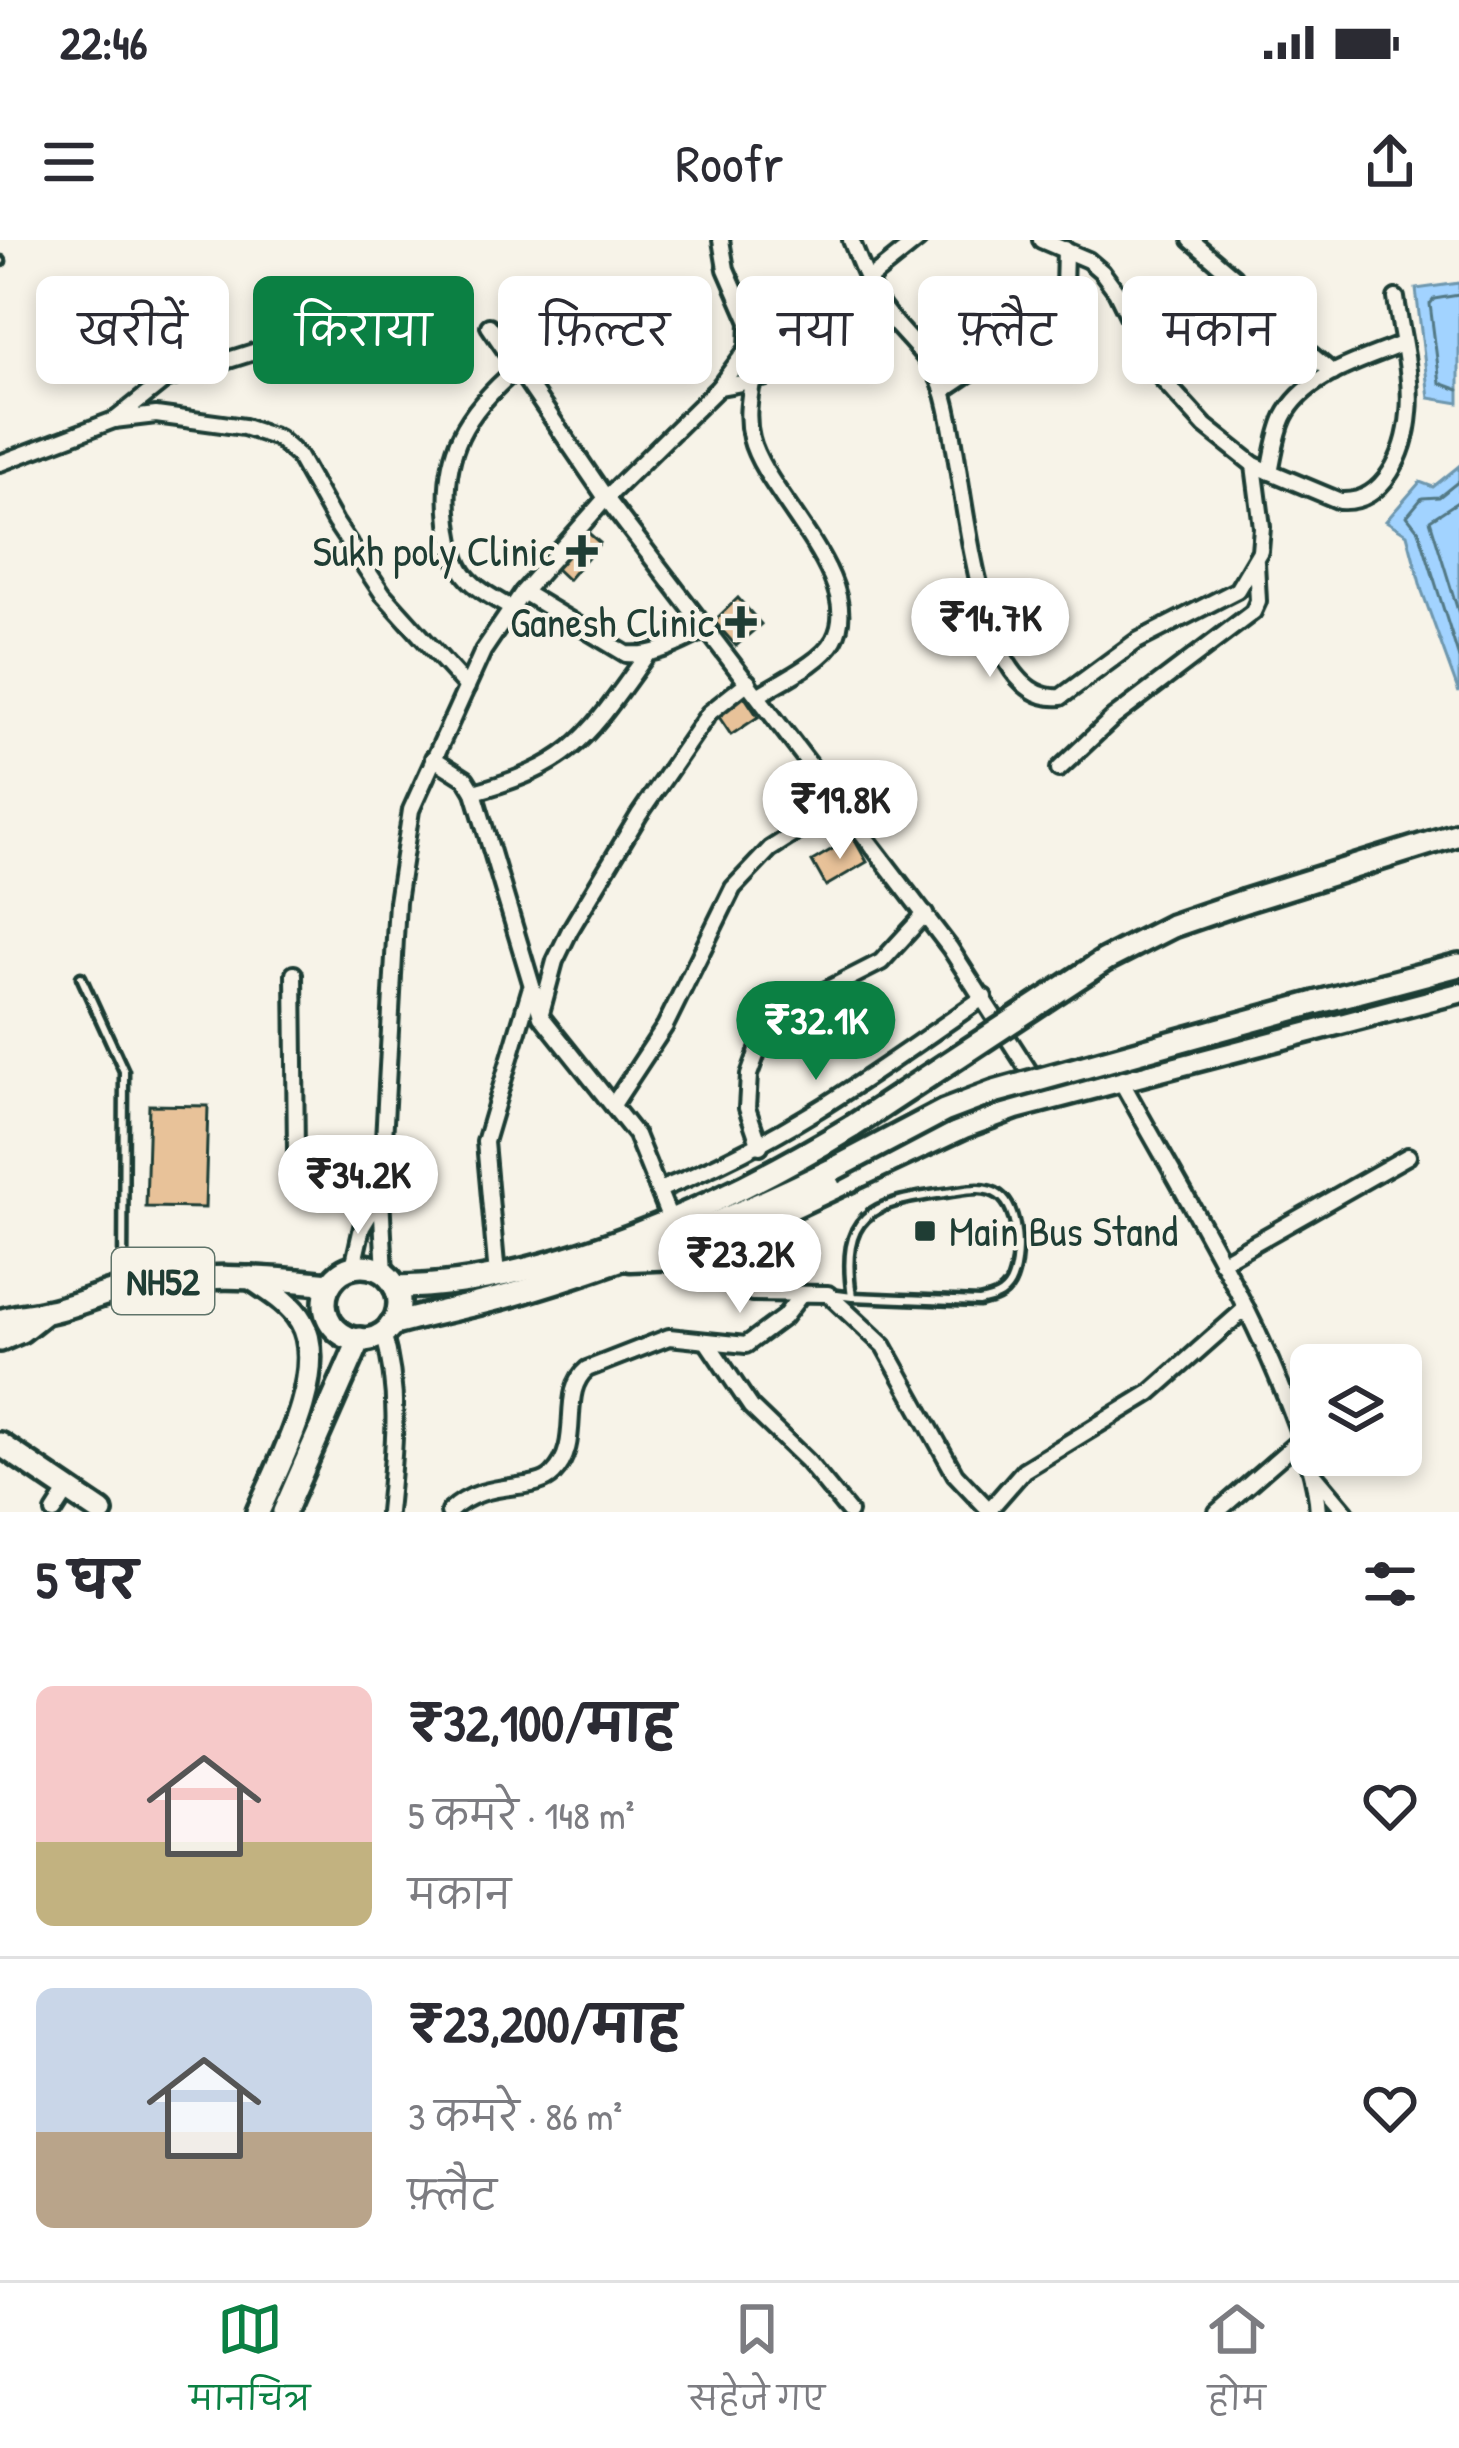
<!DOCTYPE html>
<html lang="hi">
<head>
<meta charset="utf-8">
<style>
  :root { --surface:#fff; --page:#f2f2f3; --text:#2b2b33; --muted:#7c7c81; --line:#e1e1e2; --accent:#0b8043 }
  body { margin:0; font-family:"Patrick Hand","Playpen Sans Deva",sans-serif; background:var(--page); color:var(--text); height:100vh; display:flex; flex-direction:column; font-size:45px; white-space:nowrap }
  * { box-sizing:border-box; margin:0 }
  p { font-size:39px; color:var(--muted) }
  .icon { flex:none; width:66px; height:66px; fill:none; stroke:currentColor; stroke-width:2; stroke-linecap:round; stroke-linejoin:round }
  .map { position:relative; height:1272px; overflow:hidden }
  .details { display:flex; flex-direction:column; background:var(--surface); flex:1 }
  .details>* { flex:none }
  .top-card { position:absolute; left:36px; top:36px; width:1389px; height:108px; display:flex; gap:24px }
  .buttons { position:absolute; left:1290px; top:1104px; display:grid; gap:24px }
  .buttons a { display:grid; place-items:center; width:132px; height:132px; border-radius:18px; background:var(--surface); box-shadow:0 6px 18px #0003; font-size:60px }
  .price { position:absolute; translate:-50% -102px; padding:0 27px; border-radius:42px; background:#fff; color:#222; font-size:39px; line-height:78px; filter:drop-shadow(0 3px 6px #0008) }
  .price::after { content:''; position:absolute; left:50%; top:72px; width:36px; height:27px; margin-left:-18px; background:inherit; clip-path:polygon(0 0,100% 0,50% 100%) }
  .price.active { background:var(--accent); color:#fff }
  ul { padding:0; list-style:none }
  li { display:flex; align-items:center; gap:36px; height:300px; padding:0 36px }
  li+li { border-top:3px solid var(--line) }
  li span { display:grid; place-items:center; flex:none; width:336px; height:240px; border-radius:18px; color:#555 }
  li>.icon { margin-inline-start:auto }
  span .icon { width:144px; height:144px; fill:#fffc; stroke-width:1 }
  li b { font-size:51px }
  h2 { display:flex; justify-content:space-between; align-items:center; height:144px; padding:0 36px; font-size:51px }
  .tag { padding:0 42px; border-radius:18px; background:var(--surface); box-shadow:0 6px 18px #0003; font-size:42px; line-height:108px }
  .tag.active { background:var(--accent); color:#fff }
  .status { display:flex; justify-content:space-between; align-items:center; height:84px; padding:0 60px; background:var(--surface); direction:ltr }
  .status svg { height:33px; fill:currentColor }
  header { display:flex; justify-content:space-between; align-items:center; height:156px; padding:0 36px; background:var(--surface); font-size:54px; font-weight:600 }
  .menu { display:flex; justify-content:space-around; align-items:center; height:168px; border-top:3px solid var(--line); background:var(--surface); font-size:33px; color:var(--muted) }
  .menu a { display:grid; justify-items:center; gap:6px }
  .menu .active { color:var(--accent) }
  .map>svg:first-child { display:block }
</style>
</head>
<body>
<div class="status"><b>22:46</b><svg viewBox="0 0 49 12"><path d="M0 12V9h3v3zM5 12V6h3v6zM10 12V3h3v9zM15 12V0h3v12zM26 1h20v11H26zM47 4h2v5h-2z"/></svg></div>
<header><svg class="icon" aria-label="menu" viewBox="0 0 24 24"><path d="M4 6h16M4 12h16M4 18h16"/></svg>Roofr<svg class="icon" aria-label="share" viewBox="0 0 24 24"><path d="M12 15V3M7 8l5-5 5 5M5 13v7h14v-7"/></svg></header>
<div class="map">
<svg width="1459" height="1272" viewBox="0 0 1459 1272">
  <rect width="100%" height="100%" fill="#f7f3e8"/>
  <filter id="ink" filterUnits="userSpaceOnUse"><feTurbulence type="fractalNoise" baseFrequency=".00833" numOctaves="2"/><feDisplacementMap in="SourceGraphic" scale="24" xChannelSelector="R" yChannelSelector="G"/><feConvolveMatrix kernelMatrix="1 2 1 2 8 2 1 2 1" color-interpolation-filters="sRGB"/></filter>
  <g filter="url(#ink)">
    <g fill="#a2d3ff" stroke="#6e97ae" stroke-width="3">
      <path d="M1459 43V163L1429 158 1416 49Z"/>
      <path d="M1459 226V453L1422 351 1407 294 1386 281 1420 242 1433 247Z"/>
    </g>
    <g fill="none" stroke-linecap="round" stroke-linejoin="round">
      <g stroke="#537985" stroke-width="3">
        <path d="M1459 55 1434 59 1430 64 1440 143 1459 150"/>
        <path d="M1459 241 1439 257 1422 258 1407 276 1419 291 1459 418"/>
        <path d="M1459 261 1430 280 1459 374"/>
      </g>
    </g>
    <g fill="#e8c299" stroke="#1f3d34" stroke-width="3">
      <path d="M585 290 600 303 568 340 553 326Z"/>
      <path d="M738 358 761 384 736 406 714 381Z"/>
      <path d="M744 456 758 477 731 495 717 474Z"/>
      <path d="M853 597 867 622 826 646 812 621Z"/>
      <path d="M149 865 208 866 205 968 146 967Z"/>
    </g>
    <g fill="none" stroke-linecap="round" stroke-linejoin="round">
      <g stroke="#1f3d34" stroke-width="15">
        <g id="lane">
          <path d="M0 22 1 21"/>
          <path d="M81 737 124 831 123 1042"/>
          <path d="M837 1055 852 1057 979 1062C992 1059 1003 1057 1010 1044 1021 1022 1020 970 999 955 984 944 962 951 945 953 869 963 840 974 852 1057"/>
        </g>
      </g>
      <g stroke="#1f3d34" stroke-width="22">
        <g id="street">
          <path d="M851 0C860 22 869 47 882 67 900 93 925 111 939 140 966 198 966 467 1061 457L1137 401 1237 350 1260 311 1262 287 1254 225"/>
          <path d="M1041 0 1088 20 1102 32 1116 51 1155 131 1205 186 1254 225 1340 261C1385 264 1406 211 1409 173 1413 137 1401 94 1396 58"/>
          <path d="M1191 0 1233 36 1258 70 1333 133"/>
          <path d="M868 40 918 0"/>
          <path d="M489 86 606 258 950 708 1038 845"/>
          <path d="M752 142C749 161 746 178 751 198 764 253 867 341 834 400 821 423 781 441 759 455"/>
          <path d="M719 147C793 136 831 115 875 55"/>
          <path d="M943 151 989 120 1059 58 1064 50 1065 9"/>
          <path d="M115 180 165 140 260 110 387 59"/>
          <path d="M0 223 114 180 156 175 244 187 278 198 298 216 335 282 383 354 467 447"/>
          <path d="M1270 232C1274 214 1276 194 1284 177 1305 135 1362 121 1402 104"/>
          <path d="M523 352 626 414C657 417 680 402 708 389"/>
          <path d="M512 369C497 360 477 350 466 336 455 323 451 300 449 283 441 213 465 172 518 128"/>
          <path d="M433 518 466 539 474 552 541 776 636 895 670 979"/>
          <path d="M1059 529 1113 478 1253 372 1258 361 1256 322"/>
          <path d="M474 552C574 525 588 496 646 416"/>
          <path d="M294 734 296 911 306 919 383 926"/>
          <path d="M541 773 555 721 570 690 639 575 709 473 748 442"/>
          <path d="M1120 839C1179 946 1245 1051 1289 1166 1302 1200 1316 1235 1318 1272"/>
          <path d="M613 865 665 786 733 648 770 609 842 563"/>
          <path d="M760 906 747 868 749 835 758 810 772 787 789 769 881 722 925 674"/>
          <path d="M659 950C781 903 878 831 984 757"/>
          <path d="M678 1019 752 1053 828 1054 884 1106 955 1234 991 1272"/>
          <path d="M1221 1022 1408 916"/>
          <path d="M353 1027 362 987 381 956"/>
          <path d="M385 1034 381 956 387 845 397 662 411 570 483 411 523 352 606 258 719 147 748 108 749 82 726 29 721 0"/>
          <path d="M497 1036 485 902 530 750"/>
          <path d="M383 1092C401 1153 394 1210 388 1272"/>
          <path d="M707 1102 751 1167 807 1221 849 1272"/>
          <path d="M1315 1235 1346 1272"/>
          <path d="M989 1270 1024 1230 1150 1153 1246 1068"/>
          <path d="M54 1272 68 1250"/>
          <path d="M449 1272C485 1237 534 1254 553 1234 584 1203 558 1153 587 1129L669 1097 746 1105 784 1077 800 1056"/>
          <path d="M1217 1272 1301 1199"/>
        </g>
      </g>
      <g stroke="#1f3d34" stroke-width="27">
        <path id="secondary" d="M630 1021 678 1019 711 1007 964 888 1016 869 1459 753"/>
      </g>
      <g stroke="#1f3d34" stroke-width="30">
        <g id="primary">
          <path d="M1245 661 1459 594"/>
          <path d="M1315 763 1459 725"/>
          <circle cx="362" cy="1063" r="37"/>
          <path d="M251 1038C268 1050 290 1062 301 1081 330 1130 279 1225 258 1272"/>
          <path d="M395 1047C548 1046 725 964 853 886"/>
          <path d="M0 1081C16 1075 29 1076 45 1072 73 1067 99 1054 126 1048 194 1032 261 1037 330 1044"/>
          <path d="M391 1085C435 1072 481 1065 525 1051 631 1019 733 979 832 930"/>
          <path d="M0 1100 21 1091 44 1073"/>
          <path d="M0 1204 101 1272"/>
          <path d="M284 1272 360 1099"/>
        </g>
      </g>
      <use href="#lane" stroke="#f7f3e8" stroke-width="6"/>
      <use href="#street" stroke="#f7f3e8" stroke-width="14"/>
      <use href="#secondary" stroke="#f7f3e8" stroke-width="18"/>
      <use href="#primary" stroke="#f7f3e8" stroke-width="21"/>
      <g stroke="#1f3d34" stroke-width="30" stroke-linecap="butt">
        <g id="primary-bridge">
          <path d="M853 886 1105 720 1172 686 1245 661"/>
          <path d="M832 930 944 871 994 852 1315 763"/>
        </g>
      </g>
      <use href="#primary-bridge" stroke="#f7f3e8" stroke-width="21"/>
    </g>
  </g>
  <g fill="#1f3d34" stroke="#f7f3e8" stroke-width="4.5">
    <path d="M576 293h12v12h12v12h-12v12h-12v-12h-12v-12h12z"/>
    <path d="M735 364h12v12h12v12h-12v12h-12v-12h-12v-12h12z"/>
    <rect x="913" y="979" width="24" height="24" rx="6"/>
  </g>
  <g text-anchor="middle" stroke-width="9" stroke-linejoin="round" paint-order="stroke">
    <rect fill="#f7f3e8" stroke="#60746a" stroke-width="3" x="112" y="1008" width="102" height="66" rx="9"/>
    <g font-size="39" font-weight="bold" fill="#1f3d34">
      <text x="163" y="1055">NH52</text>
    </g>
    <g font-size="42" fill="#1f3d34" stroke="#f7f3e8" text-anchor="end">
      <text x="555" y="326">Sukh poly Clinic</text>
      <text x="714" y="397">Ganesh Clinic</text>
      <text x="949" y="1006" text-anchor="start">Main Bus Stand</text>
    </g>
  </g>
</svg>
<div class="buttons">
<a><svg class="icon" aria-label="layers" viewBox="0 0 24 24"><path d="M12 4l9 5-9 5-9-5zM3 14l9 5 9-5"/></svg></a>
</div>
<b class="price" style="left:990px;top:440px">₹14.7K</b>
<b class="price" style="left:840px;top:622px">₹19.8K</b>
<b class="price active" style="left:816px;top:843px">₹32.1K</b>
<b class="price" style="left:358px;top:997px">₹34.2K</b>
<b class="price" style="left:740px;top:1076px">₹23.2K</b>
<div class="top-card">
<a class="tag">खरीदें</a>
<a class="tag active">किराया</a>
<a class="tag">फ़िल्टर</a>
<a class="tag">नया</a>
<a class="tag">फ़्लैट</a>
<a class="tag">मकान</a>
</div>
</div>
<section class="details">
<h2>5 घर<svg class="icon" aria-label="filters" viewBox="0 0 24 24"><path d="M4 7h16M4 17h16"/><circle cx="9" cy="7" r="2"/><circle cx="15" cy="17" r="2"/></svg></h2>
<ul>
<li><span style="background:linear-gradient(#f6c9c9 65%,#c2b280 0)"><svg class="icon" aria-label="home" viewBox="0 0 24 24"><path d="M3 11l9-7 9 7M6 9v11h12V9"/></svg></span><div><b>₹32,100/माह</b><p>5 कमरे · 148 m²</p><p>मकान</p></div><svg class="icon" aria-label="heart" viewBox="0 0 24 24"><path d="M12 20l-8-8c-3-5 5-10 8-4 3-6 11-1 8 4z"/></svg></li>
<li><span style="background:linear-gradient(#c9d6e8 60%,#b9a48a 0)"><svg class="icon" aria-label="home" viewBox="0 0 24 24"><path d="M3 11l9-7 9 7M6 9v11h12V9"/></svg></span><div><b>₹23,200/माह</b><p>3 कमरे · 86 m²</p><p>फ़्लैट</p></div><svg class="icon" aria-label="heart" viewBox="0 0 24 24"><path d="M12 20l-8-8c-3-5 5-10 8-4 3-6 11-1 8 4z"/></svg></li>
</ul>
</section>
<nav class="menu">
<a class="active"><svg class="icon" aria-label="map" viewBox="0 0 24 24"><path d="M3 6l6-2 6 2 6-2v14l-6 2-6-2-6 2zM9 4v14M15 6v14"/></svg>मानचित्र</a>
<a><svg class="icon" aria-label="saved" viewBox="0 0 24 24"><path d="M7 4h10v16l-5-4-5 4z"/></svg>सहेजे गए</a>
<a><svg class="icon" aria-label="home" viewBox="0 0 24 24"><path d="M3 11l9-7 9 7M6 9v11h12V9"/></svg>होम</a>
</nav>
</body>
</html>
